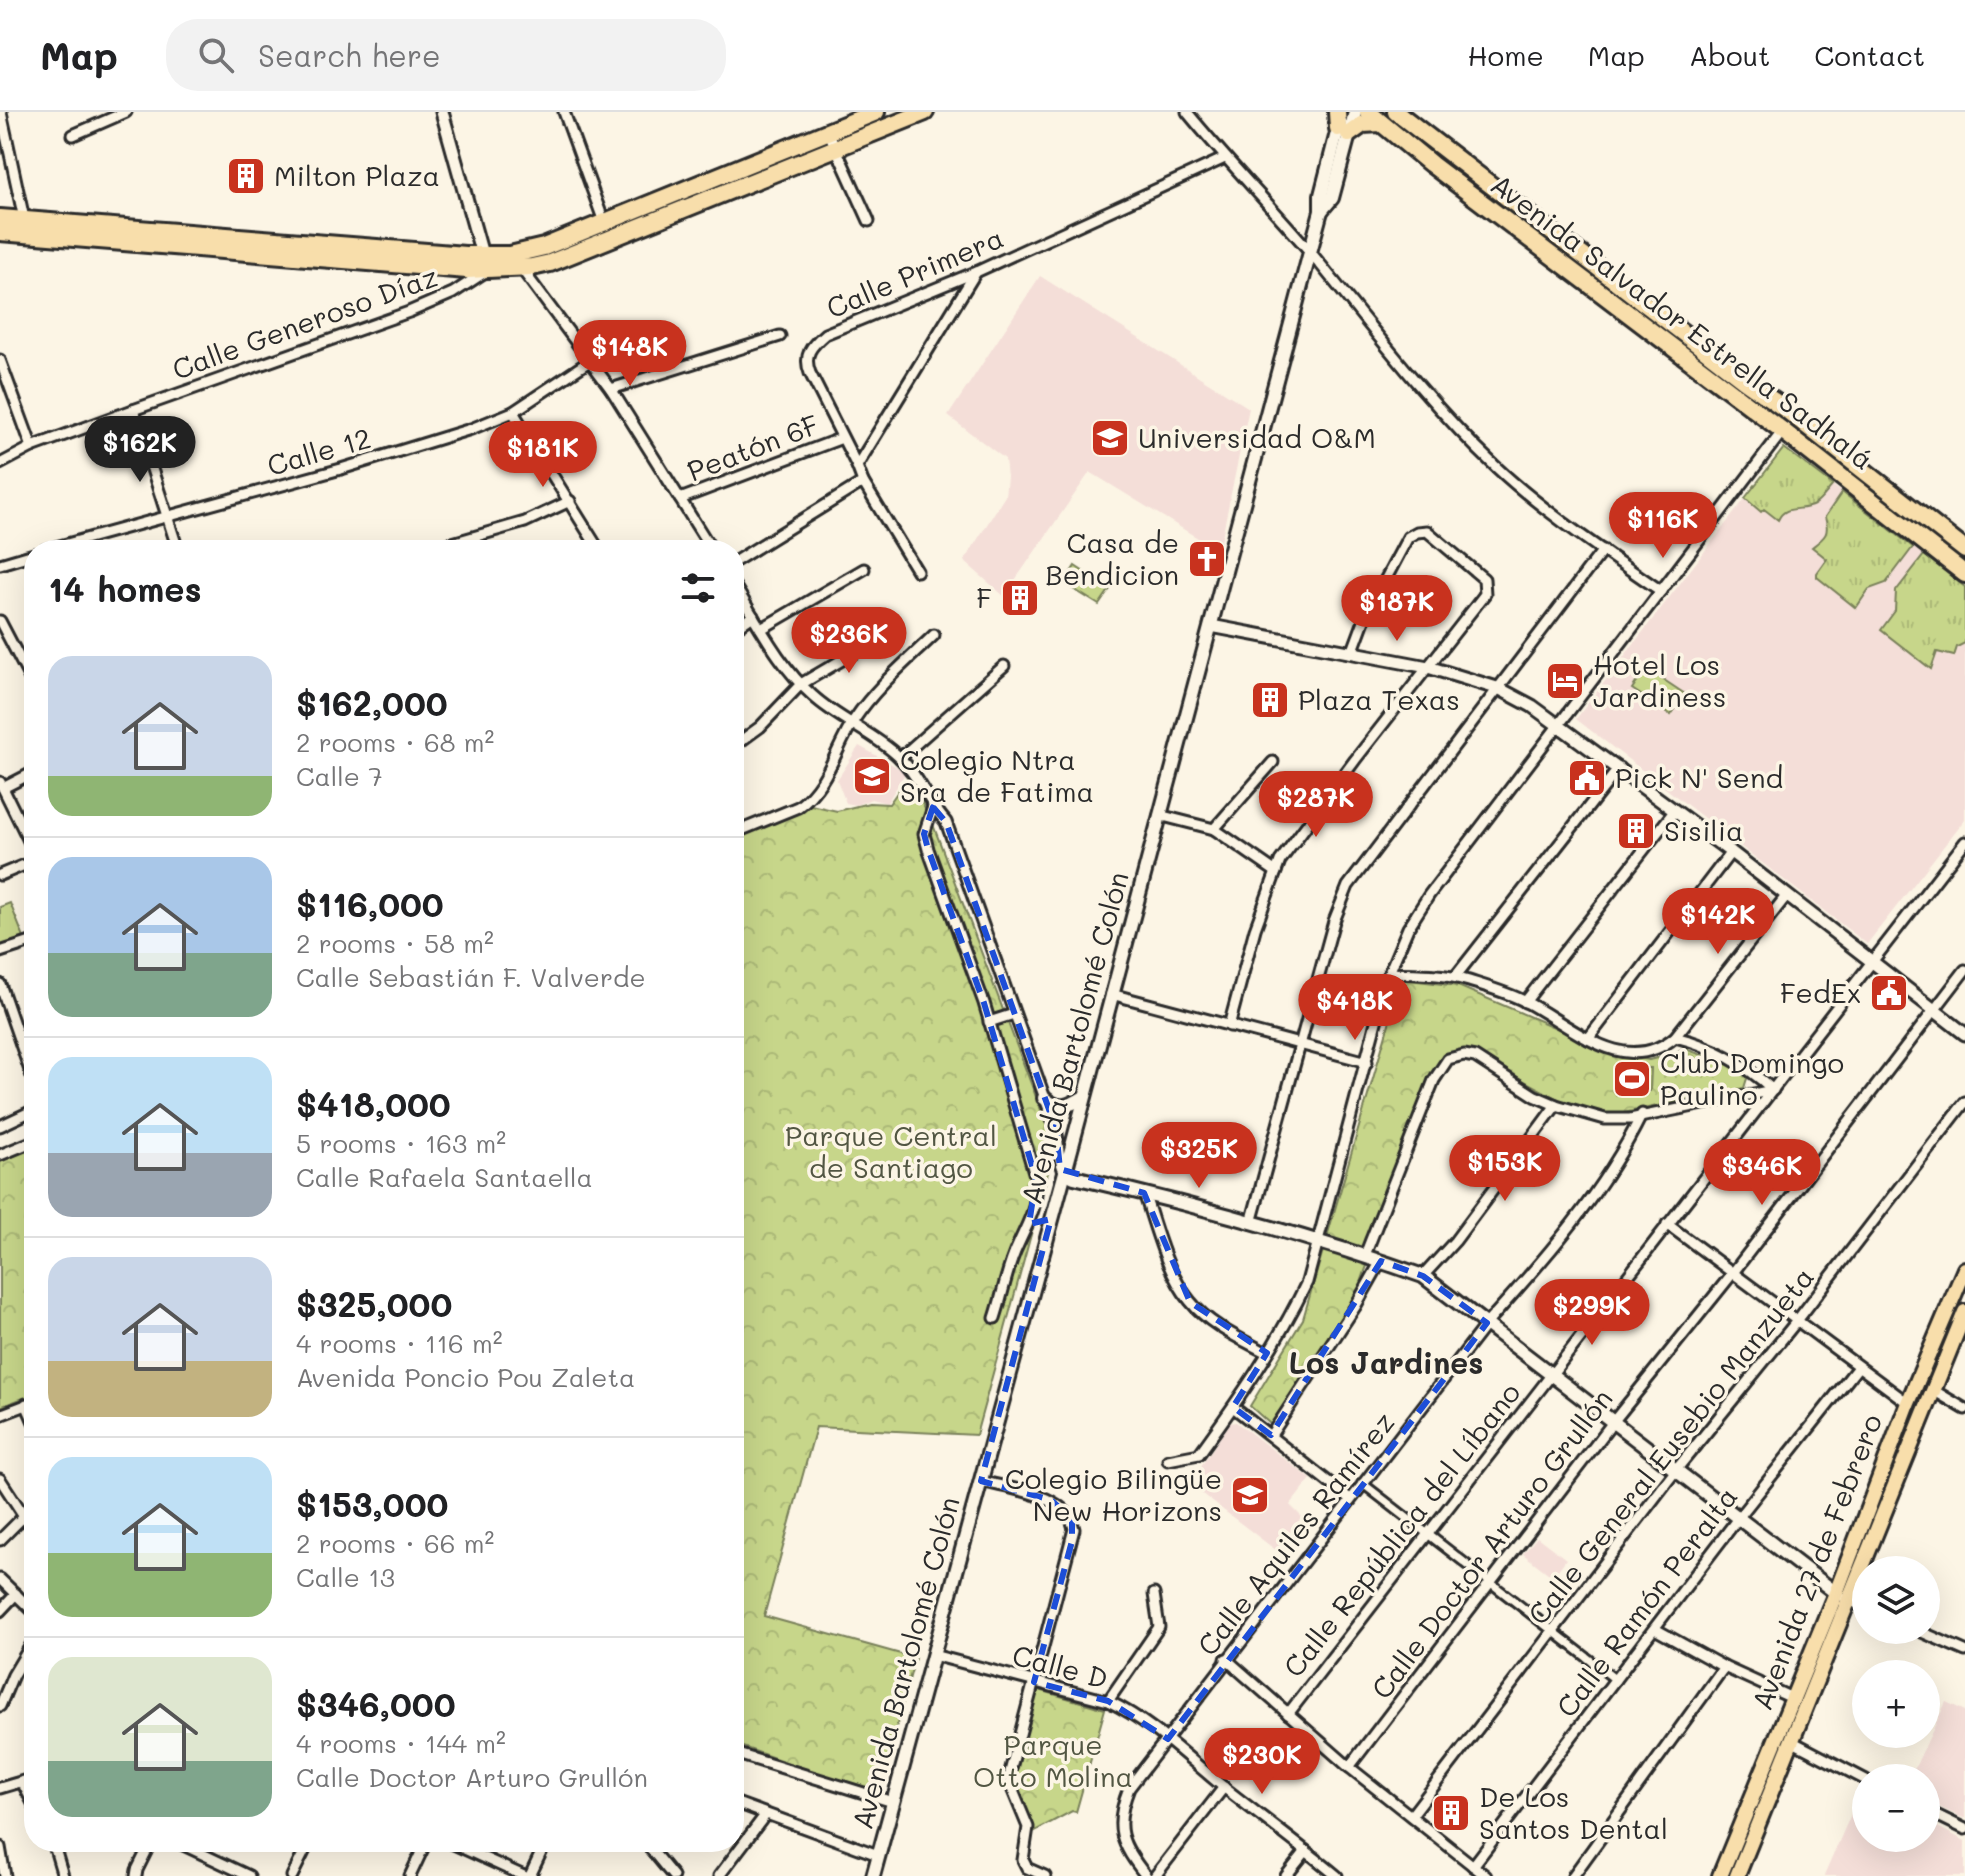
<!DOCTYPE html>
<html lang="en">
<head>
<meta charset="utf-8">
<style>
  :root { --surface:#fff; --page:#f2f2f2; --text:#202124; --muted:#757577; --line:#e0e0e0; --accent:#c8321e }
  body { margin:0; font-family:Mali,sans-serif; background:var(--page); color:var(--text); height:100vh; display:flex; flex-direction:column; font-size:30px; white-space:nowrap }
  * { box-sizing:border-box; margin:0 }
  p { font-size:26px; color:var(--muted) }
  .icon { flex:none; width:44px; height:44px; fill:none; stroke:currentColor; stroke-width:2; stroke-linecap:round; stroke-linejoin:round }
  .map { position:relative; flex:1; overflow:hidden }
  .panel { position:absolute; left:24px; top:428px; width:720px; height:1312px; display:flex; flex-direction:column; background:var(--surface); border-radius:32px; box-shadow:0 8px 32px #0002 }
  .panel>* { flex:none }
  .buttons { position:absolute; left:1852px; top:1444px; display:grid; gap:16px }
  .buttons a { display:grid; place-items:center; width:88px; height:88px; border-radius:50%; background:var(--surface); box-shadow:0 8px 32px #0002; font-size:40px }
  .price { position:absolute; translate:-50% -68px; padding:0 18px; border-radius:28px; background:var(--accent); color:#fff; font-size:26px; line-height:52px; filter:drop-shadow(0 2px 4px #0008) }
  .price::after { content:''; position:absolute; left:50%; top:48px; width:24px; height:18px; margin-left:-12px; background:inherit; clip-path:polygon(0 0,100% 0,50% 100%) }
  .price.current { background:#222; color:#fff }
  ul { padding:0; list-style:none }
  li { display:flex; align-items:center; gap:24px; height:200px; padding:0 24px }
  li+li { border-top:2px solid var(--line) }
  li span { display:grid; place-items:center; flex:none; width:224px; height:160px; border-radius:24px; color:#555 }
  li>.icon { margin-inline-start:auto }
  span .icon { width:96px; height:96px; fill:#fffc; stroke-width:1 }
  li b { font-size:34px }
  h2 { display:flex; justify-content:space-between; align-items:center; height:96px; padding:0 24px; font-size:34px }
  header { display:flex; align-items:center; gap:48px; box-sizing:border-box; height:112px; padding:0 40px; background:var(--surface); border-bottom:2px solid var(--line) }
  header strong { font-size:38px }
  nav { display:flex; gap:44px; margin-inline-start:auto; font-size:28px }
  .search { width:560px; height:72px; background:var(--page); display:flex; align-items:center; gap:20px; box-sizing:border-box; padding:0 28px; border-radius:32px; color:var(--muted); font-size:30px }
  .map>svg:first-child { display:block }
</style>
</head>
<body>
<header>
<strong>Map</strong>
<div class="search"><svg class="icon" aria-label="search" viewBox="0 0 24 24"><circle cx="10" cy="10" r="6"/><path d="M15 15l6 6"/></svg>Search here</div>
<nav><a>Home</a><a>Map</a><a>About</a><a>Contact</a></nav>
</header>
<div class="map">
<svg width="1965" height="1764" viewBox="0 0 1965 1764">
  <defs>
    <pattern id="grass-tufts" width="24" height="20" patternUnits="userSpaceOnUse" patternTransform="scale(2)"><rect width="24" height="20" fill="#c7d68a"/><path d="M3 7l-1-3M5 7V3M7 7l1-3M15 17l-1-3M17 17v-4M19 17l1-3" fill="none" stroke="#abb877"/></pattern>
    <pattern id="park-crowns" width="20" height="18" patternUnits="userSpaceOnUse" patternTransform="scale(2)"><rect width="20" height="18" fill="#c7d68a"/><path d="M2 6a3 3 0 1 1 6 0M12 15a3 3 0 1 1 6 0" fill="none" stroke="#abb877"/></pattern>
  </defs>
  <rect width="100%" height="100%" fill="#fcf5e5"/>
  <filter id="ink" filterUnits="userSpaceOnUse"><feTurbulence type="fractalNoise" baseFrequency=".0125" numOctaves="2"/><feDisplacementMap in="SourceGraphic" scale="16" xChannelSelector="R" yChannelSelector="G"/><feConvolveMatrix kernelMatrix="1 2 1 2 8 2 1 2 1" color-interpolation-filters="sRGB"/></filter>
  <g filter="url(#ink)">
    <g fill="#f4ded8">
      <path d="M1040 164 1249 296 1219 439 1090 360 1004 484 964 449 1005 384 1007 365 1005 347 948 304Z"/>
      <path d="M1784 336 1965 475V707L1867 832 1576 607Z"/>
      <path d="M859 634 906 660 887 691 871 687 856 693 846 691 837 668Z"/>
      <path d="M1236 1310 1311 1367 1290 1393 1302 1405 1277 1439 1189 1372 1230 1311Z"/>
      <path d="M1537 1425 1566 1447 1553 1465 1523 1442Z"/>
      <path d="M1946 1590 1965 1599V1707L1926 1689V1666H1910Z"/>
      <path d="M1862 1677 1866 1679V1726H1926V1709L1965 1729V1764H1824Z"/>
    </g>
    <g fill="url(#grass-tufts)" stroke="#79805a" stroke-width="2">
      <path d="M1784 336 1833 373C1828 378 1821 389 1814 393 1801 400 1785 392 1778 408L1764 397 1761 400 1745 386Z"/>
      <path d="M1842 380 1913 435 1886 471 1869 477 1856 496 1817 465V461L1827 447 1812 435C1825 425 1830 422 1825 405Z"/>
      <path d="M1924 443 1965 475V531L1957 535 1954 544 1937 540 1931 557 1881 518 1895 499 1896 479Z"/>
    </g>
    <g fill="url(#park-crowns)" stroke="#79805a" stroke-width="2">
      <path d="M1075 454 1110 477 1099 493 1064 471Z"/>
      <path d="M908 665 932 710 1055 1035 976 1323 816 1315 764 1504 915 1546 883 1664 874 1673 861 1676 734 1632V724L811 693 837 699 869 691 889 692Z"/>
      <path d="M1402 867 1458 874 1617 942 1649 948 1673 942 1683 936 1749 960 1744 976 1595 1007 1489 950 1463 943 1436 959 1358 1179 1279 1320 1250 1294 1303 1207Z"/>
      <path d="M34 1032V1282L0 1295V1046Z"/>
      <path d="M1036 1577 1105 1597 1076 1700 1072 1699 1035 1719 1012 1663Z"/>
    </g>
    <g fill="#c7d68a" stroke="#79805a" stroke-width="2">
      <path d="M1646 556 1685 582 1671 603 1632 577Z"/>
      <path d="M10 791 24 826 0 835V795Z"/>
      <path d="M1614 956H1651L1650 979 1614 978Z"/>
    </g>
    <g fill="none" stroke-linecap="round" stroke-linejoin="round">
      <g stroke="#2b2b2b" stroke-width="13">
        <path id="pedestrian" d="M1362 1371 1616 1568"/>
      </g>
      <g stroke="#2b2b2b" stroke-width="15">
        <g id="minor">
          <path d="M1 0 24 107"/>
          <path d="M564 0 604 110"/>
          <path d="M1187 0C1227 49 1271 94 1312 142 1371 214 1427 290 1495 354 1545 401 1605 440 1661 479"/>
          <path d="M828 19 869 109"/>
          <path d="M73 23 126 0"/>
          <path d="M521 156 611 277 712 438"/>
          <path d="M0 248 32 335"/>
          <path d="M611 277 780 224"/>
          <path d="M133 298 178 438"/>
          <path d="M513 300 599 438"/>
          <path d="M0 352 32 335 133 298 409 200 453 181 485 160"/>
          <path d="M857 354 976 160"/>
          <path d="M680 387 842 326"/>
          <path d="M45 438 341 357 471 317 513 300 591 248"/>
          <path d="M428 438 525 410 570 389"/>
          <path d="M734 450 863 370"/>
          <path d="M0 452 34 442"/>
          <path d="M917 459 863 370 857 354 810 261C803 243 811 234 825 222L976 160 1225 46"/>
          <path d="M734 473C758 511 779 554 813 584 839 608 873 620 899 645 920 665 927 689 946 710L1056 1017C1059 1029 1058 1051 1065 1060"/>
          <path d="M0 509 34 574"/>
          <path d="M734 517 753 504"/>
          <path d="M761 517 864 457"/>
          <path d="M734 634 760 615 801 572 881 525"/>
          <path d="M900 646 1004 554"/>
          <path d="M0 670 34 739"/>
          <path d="M3 676 34 660"/>
          <path d="M933 695 924 722 928 737 984 891 1036 1067C1038 1096 1029 1108 1018 1133 1007 1155 1003 1182 995 1206"/>
          <path d="M1159 703 1214 717 1276 760"/>
          <path d="M1214 717 1273 650"/>
          <path d="M734 721 798 695C829 672 835 637 854 608 876 575 906 550 934 523"/>
          <path d="M0 763 34 749"/>
          <path d="M0 840 34 829"/>
          <path d="M1389 861C1415 862 1444 861 1469 869 1488 875 1509 881 1526 890 1572 914 1625 967 1675 925L1787 783"/>
          <path d="M1455 865 1619 656"/>
          <path d="M0 872 34 970"/>
          <path d="M1111 882 1367 950"/>
          <path d="M1525 890 1675 698"/>
          <path d="M989 910 1014 902"/>
          <path d="M1229 914 1255 817 1280 749 1355 648 1485 482 1484 467 1427 419 1417 420 1408 425 1365 506 1352 541"/>
          <path d="M1675 925C1712 934 1745 952 1773 978"/>
          <path d="M1588 927 1731 740"/>
          <path d="M0 1014 34 998"/>
          <path d="M0 1043 34 1029"/>
          <path d="M1144 1081C1156 1116 1166 1160 1190 1189 1209 1213 1241 1227 1267 1241"/>
          <path d="M1251 1111 1334 809 1348 774 1603 438"/>
          <path d="M1667 1112 1908 1291"/>
          <path d="M1365 1143 1434 968 1448 947 1464 943 1475 945 1535 984 1556 993 1605 1007H1630L1773 978"/>
          <path d="M1423 1164 1455 1129 1556 993"/>
          <path d="M1933 1278 1965 1297"/>
          <path d="M26 1292 34 1310"/>
          <path d="M1233 1295 1350 1387"/>
          <path d="M0 1303 34 1290"/>
          <path d="M1271 1323 1355 1195 1381 1149"/>
          <path d="M1168 1348 1199 1342C1239 1287 1278 1231 1307 1170L1389 861 1408 816 1429 783 1785 316"/>
          <path d="M0 1367 34 1419"/>
          <path d="M981 1369C1010 1377 1068 1382 1074 1417L1010 1660 1011 1674 1028 1715 1023 1748 1027 1756 1045 1764"/>
          <path d="M0 1428 34 1394"/>
          <path d="M0 1467 34 1500"/>
          <path d="M1844 1486 1866 1496"/>
          <path d="M0 1499 16 1482"/>
          <path d="M1655 1517 1724 1555 1792 1586"/>
          <path d="M1917 1518 1965 1539"/>
          <path d="M933 1543 1108 1589C1154 1611 1187 1646 1226 1677 1263 1706 1301 1734 1337 1764"/>
          <path d="M1226 1547 1349 1655 1486 1764"/>
          <path d="M1108 1589 1159 1515 1154 1482"/>
          <path d="M0 1594 13 1563 34 1528"/>
          <path d="M1288 1602 1965 730"/>
          <path d="M1793 1630 1866 1668"/>
          <path d="M734 1641 893 1690"/>
          <path d="M1349 1655 1613 1310 1732 1162 1965 858"/>
          <path d="M22 1670 34 1693"/>
          <path d="M0 1676 34 1666"/>
          <path d="M734 1690 878 1743"/>
          <path d="M1926 1698 1965 1717"/>
          <path d="M1411 1704 1676 1358 1796 1210 1965 990"/>
          <path d="M53 1730 63 1764"/>
          <path d="M177 1730 249 1764"/>
          <path d="M449 1730 524 1764"/>
          <path d="M645 1730 673 1764"/>
          <path d="M0 1735 5 1764"/>
          <path d="M1473 1754 1739 1405 1858 1255"/>
          <path d="M136 1764 137 1758 151 1730"/>
          <path d="M292 1764 309 1730"/>
          <path d="M410 1764 426 1730"/>
          <path d="M530 1764 546 1730"/>
          <path d="M719 1764 766 1702"/>
          <path d="M1146 1764C1121 1732 1113 1716 1129 1676L1487 1211C1544 1148 1604 1080 1642 1002"/>
          <path d="M1155 1764 1224 1675"/>
          <path d="M1286 1764 1306 1739"/>
          <path d="M1573 1764 1724 1555"/>
        </g>
      </g>
      <g stroke="#2b2b2b" stroke-width="17">
        <g id="tertiary">
          <path d="M442 0 483 146"/>
          <path d="M1211 514 1428 555 1500 577 1532 594 1731 740 1965 922"/>
        </g>
      </g>
      <g stroke="#2b2b2b" stroke-width="18">
        <g id="secondary">
          <path d="M1321 99 1332 86 1355 0"/>
          <path d="M1044 986C1059 999 1068 995 1084 985"/>
          <path d="M1065 1060 1074 1065C1192 1092 1310 1124 1423 1164L1836 1481"/>
          <path d="M873 1764 1065 1060 1321 99V83L1340 9"/>
        </g>
      </g>
      <g stroke="#2b2b2b" stroke-width="20">
        <g id="primary">
          <path d="M1720 1764 1836 1481 1908 1291 1965 1157"/>
          <path d="M1737 1764 1965 1200"/>
        </g>
      </g>
      <g stroke="#2b2b2b" stroke-width="22">
        <g id="trunk">
          <path d="M1337 0 1338 16"/>
          <path d="M1368 0 1431 52 1783 319 1965 462"/>
          <path d="M1396 0 1744 268 1788 299 1965 438"/>
          <path d="M1349 22 1363 12 1381 11"/>
          <path d="M0 106 465 143H510L544 135 876 0"/>
          <path d="M0 120 467 158 532 155 550 151 925 0"/>
        </g>
      </g>
      <use href="#pedestrian" stroke="#fcf5e5" stroke-width="7"/>
      <use href="#minor" stroke="#fcf5e5" stroke-width="9"/>
      <use href="#tertiary" stroke="#fcf5e5" stroke-width="11"/>
      <use href="#secondary" stroke="#fcf5e5" stroke-width="12"/>
      <use href="#primary" stroke="#f8deab" stroke-width="14"/>
      <use href="#trunk" stroke="#f8deab" stroke-width="16"/>
    </g>
  </g>
  <path fill="none" stroke="#1d4ed8" stroke-width="6" stroke-dasharray="16 10" stroke-linejoin="round" d="M933 695 946 710 1056 1017 1060 1057 1144 1081 1190 1190 1267 1241 1233 1295 1271 1323 1381 1149 1423 1164 1487 1211 1168 1627 1108 1589 1034 1570 1072 1429V1407L1051 1388 981 1369 1051 1107 1029 1112 1036 1067 984 891 928 737 924 722Z"/>
  <defs>
    <g id="building-square" transform="scale(2)"><rect x="-9" y="-9" width="18" height="18" rx="4" fill="#c8321e" stroke="#fcf5e5"/><path d="M-4-6H4V6H1V3H-1V6H-4ZM-2.5-4.3h1.7v1.8h-1.7ZM.8-4.3h1.7v1.8H.8ZM-2.5-1h1.7V.8h-1.7ZM.8-1h1.7V.8H.8Z" fill="#fff"/></g>
    <g id="university-square" transform="scale(2)"><rect x="-9" y="-9" width="18" height="18" rx="4" fill="#c8321e" stroke="#fcf5e5"/><path d="M0-5L7-2L0 1L-7-2ZM-4 1L0 2.5L4 1V4Q0 6-4 4Z" fill="#fff"/></g>
    <g id="church-square" transform="scale(2)"><rect x="-9" y="-9" width="18" height="18" rx="4" fill="#c8321e" stroke="#fcf5e5"/><path d="M-1.2-6h2.4v3.5h3.3v2.4h-3.3V6h-2.4V-.1h-3.3v-2.4h3.3Z" fill="#fff"/></g>
    <g id="hotel-square" transform="scale(2)"><rect x="-9" y="-9" width="18" height="18" rx="4" fill="#c8321e" stroke="#fcf5e5"/><path d="M-6-4.5h1.5V1H6V5H4.5V3h-9V5H-6ZM-4 0a1.8 1.8 0 1 1 3.6 0ZM.5 0V-2.5h3Q6-2.5 6 0Z" fill="#fff"/></g>
    <g id="school-square" transform="scale(2)"><rect x="-9" y="-9" width="18" height="18" rx="4" fill="#c8321e" stroke="#fcf5e5"/><path d="M0-5L7-2L0 1L-7-2ZM-4 1L0 2.5L4 1V4Q0 6-4 4Z" fill="#fff"/></g>
    <g id="civic-square" transform="scale(2)"><rect x="-9" y="-9" width="18" height="18" rx="4" fill="#c8321e" stroke="#fcf5e5"/><path d="M-.6-6.5H3V-4.5H.6V-3L4-1V1h2V6H-6V1h2V-1L-.6-3ZM-1.2 2.5V6h2.4V2.5Z" fill="#fff"/></g>
    <g id="stadium-square" transform="scale(2)"><rect x="-9" y="-9" width="18" height="18" rx="4" fill="#c8321e" stroke="#fcf5e5"/><path d="M0-5a6.5 5 0 1 0 0 10a6.5 5 0 1 0 0-10ZM-3.5-1.8h7v3.6h-7Z" fill="#fff"/></g>
  </defs>
  <g fill-rule="evenodd">
    <use href="#building-square" x="246" y="64"/>
    <use href="#university-square" x="1110" y="326"/>
    <use href="#church-square" x="1207" y="447"/>
    <use href="#building-square" x="1020" y="486"/>
    <use href="#hotel-square" x="1565" y="569"/>
    <use href="#building-square" x="1270" y="588"/>
    <use href="#school-square" x="872" y="664"/>
    <use href="#civic-square" x="1587" y="666"/>
    <use href="#building-square" x="1636" y="719"/>
    <use href="#civic-square" x="1889" y="881"/>
    <use href="#stadium-square" x="1632" y="967"/>
    <use href="#school-square" x="1250" y="1383"/>
    <use href="#building-square" x="1451" y="1701"/>
  </g>
  <g text-anchor="middle" stroke-width="7" stroke-linejoin="round" paint-order="stroke">
    <g font-size="28" fill="#2b2b2b" stroke="#fcf5e5" text-anchor="start">
      <text x="274" y="74">Milton Plaza</text>
      <text x="1138" y="336">Universidad O&amp;M</text>
      <text x="1179" y="441" text-anchor="end">Casa de<tspan x="1179" dy="32">Bendicion</tspan></text>
      <text x="992" y="496" text-anchor="end">F</text>
      <text x="1593" y="563">Hotel Los<tspan x="1593" dy="32">Jardiness</tspan></text>
      <text x="1298" y="598">Plaza Texas</text>
      <text x="900" y="658">Colegio Ntra<tspan x="900" dy="32">Sra de Fatima</tspan></text>
      <text x="1615" y="676">Pick N' Send</text>
      <text x="1664" y="729">Sisilia</text>
      <text x="1861" y="891" text-anchor="end">FedEx</text>
      <text x="1660" y="961">Club Domingo<tspan x="1660" dy="32">Paulino</tspan></text>
      <text x="1222" y="1377" text-anchor="end">Colegio Bilingüe<tspan x="1222" dy="32">New Horizons</tspan></text>
      <text x="1479" y="1695">De Los<tspan x="1479" dy="32">Santos Dental</tspan></text>
    </g>
    <g font-size="28" fill="#2b2b2b" stroke="#fcf5e5">
      <text transform="translate(915 161) rotate(-23)" y="10">Calle Primera</text>
      <text transform="translate(1682 210) rotate(37)" y="10">Avenida Salvador Estrella Sadhalá</text>
      <text transform="translate(305 211) rotate(-20)" y="10">Calle Generoso Díaz</text>
      <text transform="translate(753 336) rotate(-21)" y="10">Peatón 6F</text>
      <text transform="translate(319 340) rotate(-16)" y="10">Calle 12</text>
      <text transform="translate(1075 926) rotate(-75)" y="10">Avenida Bartolomé Colón</text>
      <text transform="translate(1671 1334) rotate(-52)" y="10">Calle General Eusebio Manzueta</text>
      <text transform="translate(1402 1418) rotate(-52)" y="10">Calle República del Líbano</text>
      <text transform="translate(1296 1422) rotate(-52)" y="10">Calle Aquiles Ramírez</text>
      <text transform="translate(1492 1432) rotate(-53)" y="10">Calle Doctor Arturo Grullón</text>
      <text transform="translate(1817 1450) rotate(-69)" y="10">Avenida 27 de Febrero</text>
      <text transform="translate(1647 1490) rotate(-53)" y="10">Calle Ramón Peralta</text>
      <text transform="translate(906 1551) rotate(-75)" y="10">Avenida Bartolomé Colón</text>
      <text transform="translate(1060 1555) rotate(15)" y="10">Calle D</text>
    </g>
    <g font-size="28" fill="#525643" stroke="#fcf5e5">
      <text x="891" y="1034">Parque Central<tspan x="891" dy="32">de Santiago</tspan></text>
      <text x="1053" y="1643">Parque<tspan x="1053" dy="32">Otto Molina</tspan></text>
    </g>
    <g font-size="30" font-weight="bold" fill="#2b2b2b" stroke="#fcf5e5">
      <text x="1386" y="1262">Los Jardines</text>
    </g>
  </g>
</svg>
<div class="buttons">
<a><svg class="icon" aria-label="layers" viewBox="0 0 24 24"><path d="M12 4l9 5-9 5-9-5zM3 14l9 5 9-5"/></svg></a>
<a>+</a>
<a>−</a>
</div>
<b class="price" style="left:630px;top:276px">$148K</b>
<b class="price current" style="left:140px;top:372px">$162K</b>
<b class="price" style="left:543px;top:377px">$181K</b>
<b class="price" style="left:1663px;top:448px">$116K</b>
<b class="price" style="left:1397px;top:531px">$187K</b>
<b class="price" style="left:849px;top:563px">$236K</b>
<b class="price" style="left:1316px;top:727px">$287K</b>
<b class="price" style="left:1718px;top:844px">$142K</b>
<b class="price" style="left:1355px;top:930px">$418K</b>
<b class="price" style="left:1199px;top:1078px">$325K</b>
<b class="price" style="left:1505px;top:1091px">$153K</b>
<b class="price" style="left:1762px;top:1095px">$346K</b>
<b class="price" style="left:1592px;top:1235px">$299K</b>
<b class="price" style="left:1262px;top:1684px">$230K</b>
<section class="panel">
<h2>14 homes<svg class="icon" aria-label="filters" viewBox="0 0 24 24"><path d="M4 7h16M4 17h16"/><circle cx="9" cy="7" r="2"/><circle cx="15" cy="17" r="2"/></svg></h2>
<ul>
<li><span style="background:linear-gradient(#c9d6e8 75%,#8fb573 0)"><svg class="icon" aria-label="home" viewBox="0 0 24 24"><path d="M3 11l9-7 9 7M6 9v11h12V9"/></svg></span><div><b>$162,000</b><p>2 rooms · 68 m²</p><p>Calle 7</p></div></li>
<li><span style="background:linear-gradient(#a9c7e8 60%,#7fa58c 0)"><svg class="icon" aria-label="home" viewBox="0 0 24 24"><path d="M3 11l9-7 9 7M6 9v11h12V9"/></svg></span><div><b>$116,000</b><p>2 rooms · 58 m²</p><p>Calle Sebastián F. Valverde</p></div></li>
<li><span style="background:linear-gradient(#bfe0f5 60%,#9aa5b1 0)"><svg class="icon" aria-label="home" viewBox="0 0 24 24"><path d="M3 11l9-7 9 7M6 9v11h12V9"/></svg></span><div><b>$418,000</b><p>5 rooms · 163 m²</p><p>Calle Rafaela Santaella</p></div></li>
<li><span style="background:linear-gradient(#c9d6e8 65%,#c2b280 0)"><svg class="icon" aria-label="home" viewBox="0 0 24 24"><path d="M3 11l9-7 9 7M6 9v11h12V9"/></svg></span><div><b>$325,000</b><p>4 rooms · 116 m²</p><p>Avenida Poncio Pou Zaleta</p></div></li>
<li><span style="background:linear-gradient(#bfe0f5 60%,#8fb573 0)"><svg class="icon" aria-label="home" viewBox="0 0 24 24"><path d="M3 11l9-7 9 7M6 9v11h12V9"/></svg></span><div><b>$153,000</b><p>2 rooms · 66 m²</p><p>Calle 13</p></div></li>
<li><span style="background:linear-gradient(#dfe7d0 65%,#7fa58c 0)"><svg class="icon" aria-label="home" viewBox="0 0 24 24"><path d="M3 11l9-7 9 7M6 9v11h12V9"/></svg></span><div><b>$346,000</b><p>4 rooms · 144 m²</p><p>Calle Doctor Arturo Grullón</p></div></li>
</ul>
</section>
</div>
</body>
</html>
